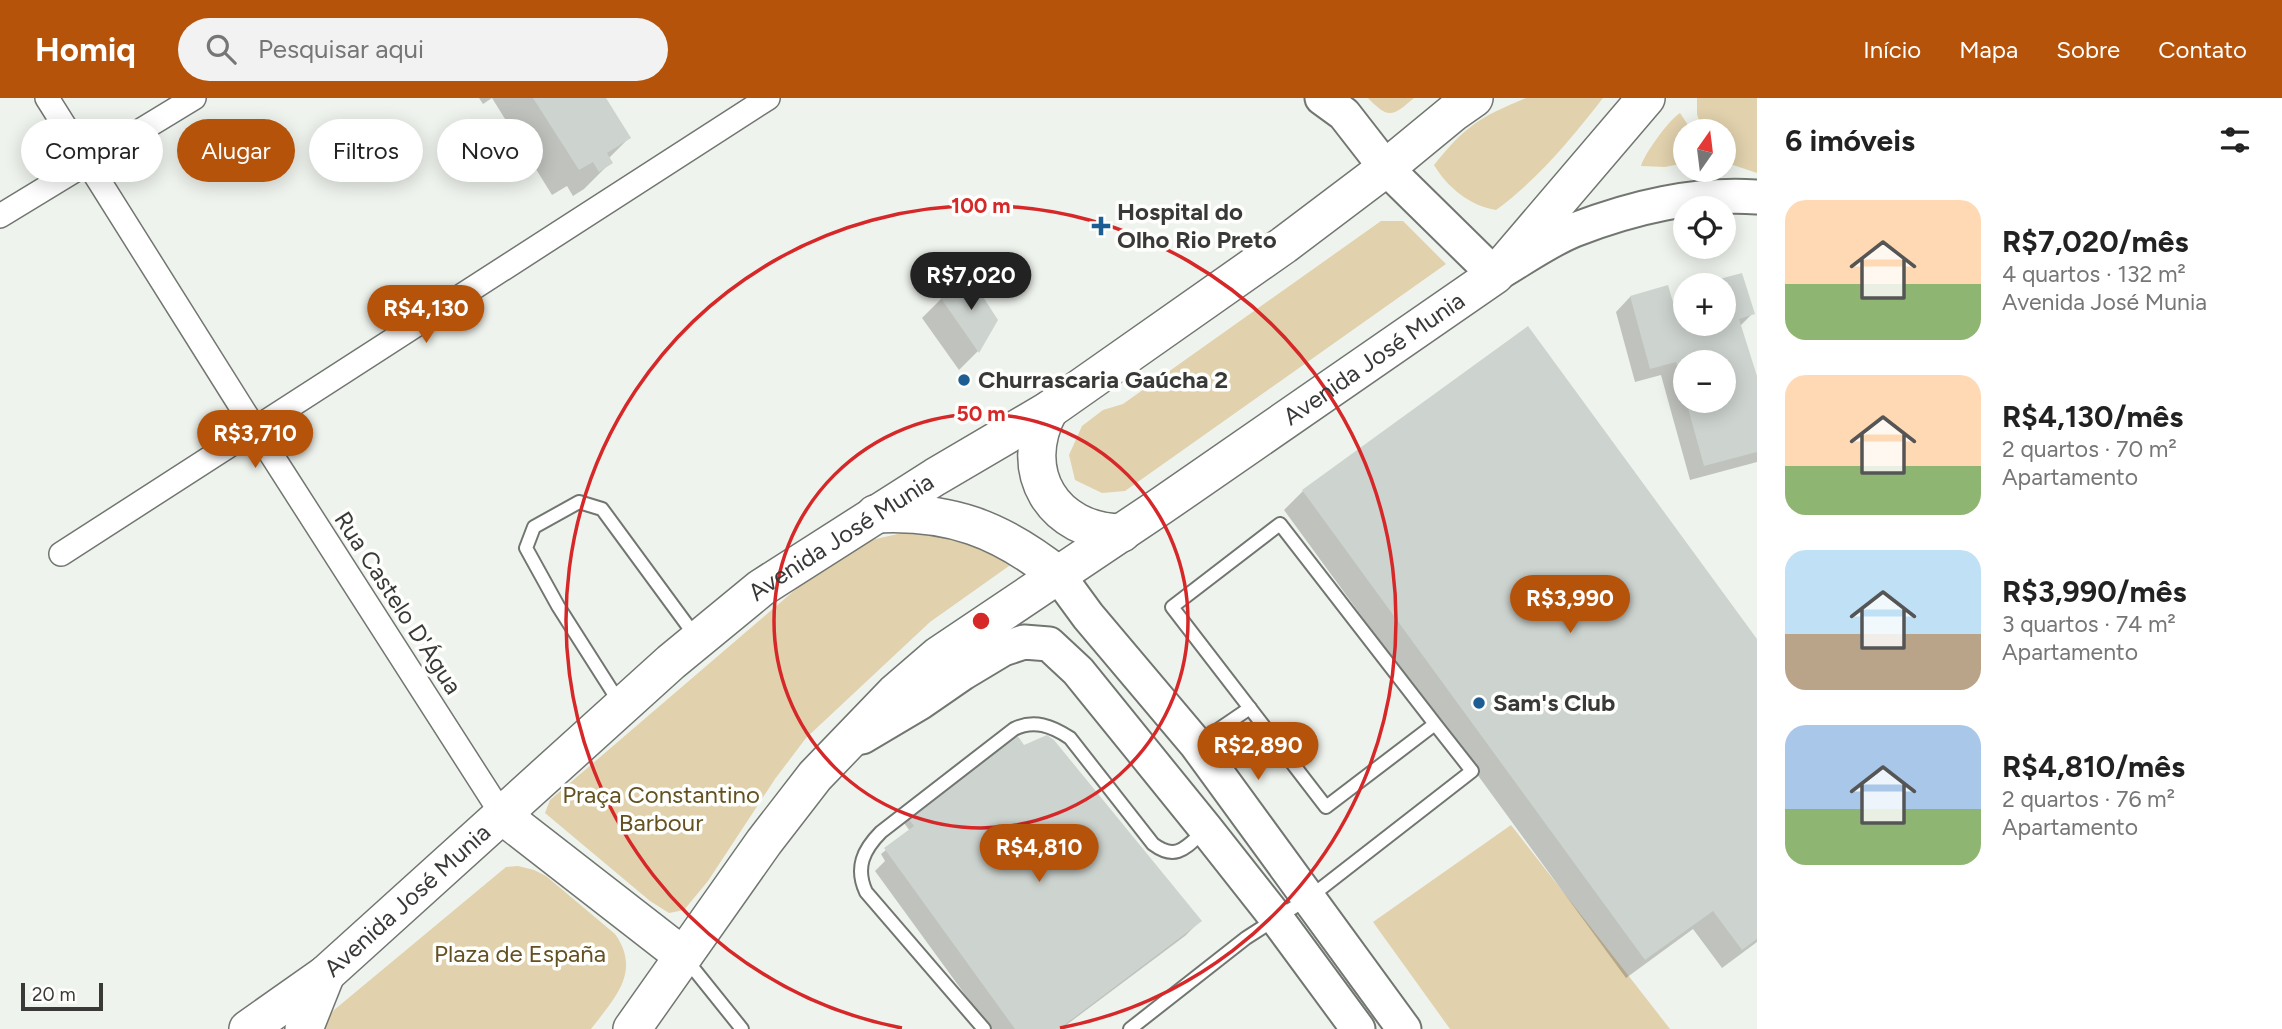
<!DOCTYPE html>
<html lang="pt">
<head>
<meta charset="utf-8">
<style>
  :root { --surface:#fff; --page:#f2f2f2; --text:#222; --muted:#767676; --accent:#b45309 }
  body { margin:0; font-family:Figtree,sans-serif; background:var(--page); color:var(--text); height:100vh; display:flex; flex-direction:column; font-size:26px; white-space:nowrap }
  * { box-sizing:border-box; margin:0 }
  p { font-size:23px; color:var(--muted) }
  .icon { flex:none; width:38px; height:38px; fill:none; stroke:currentColor; stroke-width:2; stroke-linecap:round; stroke-linejoin:round }
  .map { position:relative; flex:1; overflow:hidden }
  .details { display:flex; flex-direction:column; background:var(--surface); width:525px }
  .details>* { flex:none }
  .top-card { position:absolute; left:21px; top:21px; width:665px; height:63px; display:flex; gap:14px }
  .needle { width:46px; rotate:14deg }
  .tools { position:absolute; left:1673px; top:21px; display:grid; gap:14px }
  .tools a { display:grid; place-items:center; width:63px; height:63px; border-radius:50%; background:var(--surface); box-shadow:0 4px 18px #0003; font-size:35px }
  .scale { position:absolute; left:21px; bottom:18px; width:82px; box-sizing:border-box; padding-left:7px; border:4px solid #393a38; border-top:0; font-size:19px; line-height:24px; white-space:nowrap; color:#393a38; -webkit-text-stroke:5px #fefffd; paint-order:stroke }
  .price { position:absolute; translate:-50% -60px; padding:0 16px; border-radius:24px; background:var(--accent); color:#fff; font-size:23px; line-height:46px; filter:drop-shadow(0 2px 4px #0008) }
  .price::after { content:''; position:absolute; left:50%; top:42px; width:21px; height:16px; margin-left:-10px; background:inherit; clip-path:polygon(0 0,100% 0,50% 100%) }
  .price.active { background:#222; color:#fff }
  ul { padding:0; list-style:none }
  li { display:flex; align-items:center; gap:21px; height:175px; padding:0 28px }
  li span { display:grid; place-items:center; flex:none; width:196px; height:140px; border-radius:21px; color:#555 }
  li>.icon { margin-inline-start:auto }
  span .icon { width:84px; height:84px; fill:#fffc; stroke-width:1 }
  li b { font-size:30px }
  h2 { display:flex; justify-content:space-between; align-items:center; height:84px; padding:0 28px; font-size:30px }
  .tag { padding:0 24px; border-radius:32px; background:var(--surface); box-shadow:0 4px 18px #0003; font-size:24px; line-height:63px }
  .tag.active { background:var(--accent); color:#fff }
  header { display:flex; align-items:center; gap:42px; box-sizing:border-box; height:98px; padding:0 35px; background:var(--accent); color:#fff }
  header strong { font-size:33px }
  nav { display:flex; gap:38px; margin-inline-start:auto; font-size:24px }
  .search { width:490px; height:63px; background:var(--page); display:flex; align-items:center; gap:18px; box-sizing:border-box; padding:0 24px; border-radius:38px; color:var(--muted); font-size:26px }
  main { display:flex; flex:1; min-height:0 }
  .map>svg:first-child { display:block }
</style>
</head>
<body>
<header>
<strong>Homiq</strong>
<div class="search"><svg class="icon" aria-label="search" viewBox="0 0 24 24"><circle cx="10" cy="10" r="6"/><path d="M15 15l6 6"/></svg>Pesquisar aqui</div>
<nav><a>Início</a><a>Mapa</a><a>Sobre</a><a>Contato</a></nav>
</header>
<main>
<div class="map">
<svg width="1757" height="931" viewBox="0 0 1757 931">
  <rect width="100%" height="100%" fill="#eff3ed"/>
  <g fill="#e1d1ad">
    <path d="M1368 0H1414C1393 18 1389 22 1368 0Z"/>
    <path d="M1526 0H1603C1572 40 1537 82 1496 112 1470 108 1447 89 1434 67 1465 28 1480 19 1526 0Z"/>
    <path d="M1697 0H1757V75L1724 64V33H1702L1697 16Z"/>
    <path d="M1680 15 1692 33H1685V65L1665 69 1641 68C1645 55 1668 23 1680 15Z"/>
    <path d="M1381 123H1403L1446 166 1125 393 1102 395 1075 382 1069 357 1082 328 1103 312 1123 306Z"/>
    <path d="M911 433 947 435 1016 463 930 524 806 640 775 681 708 783 684 812 669 815 650 803 545 715 550 702 823 468 867 443Z"/>
    <path d="M1511 727 1670 931H1450L1373 824Z"/>
    <path d="M518 768 534 772 546 778 615 836C642 874 614 901 591 931H320L334 912 506 769Z"/>
  </g>
  <g fill="#0003" fill-rule="evenodd">
    <path d="M479 0H604L629 40 608 61 610 65 584 91 573 98 567 88 552 97 492 0 483 6Z"/>
    <path d="M1741 177 1753 215 1739 229 1757 284V364L1690 382 1661 277 1635 284 1616 214 1630 199 1671 206 1685 202V226H1724V187H1704ZM1685 264H1724V303H1685Z"/>
    <path d="M969 182 996 222 978 253 959 272 922 220 941 201Z"/>
    <path d="M1303 393 1757 544V844L1722 870 1693 831 1626 880 1284 412Z"/>
    <path d="M1023 649 1200 823 1185 838 1061 931H990L875 773 885 763 881 756 910 733 904 725 908 720Z"/>
  </g>
  <g fill="#cdd3cf">
    <path d="M533 0H606L631 40 607 55 613 65 599 74 593 64 579 72Z"/>
    <path d="M1742 175 1755 216 1739 221 1757 278V354L1704 368 1686 303H1724V264H1685L1684 296 1676 264 1650 271 1630 198 1668 187 1673 204 1685 200V226H1724V187L1701 186Z"/>
    <path d="M970 179 998 222 979 255 940 199Z"/>
    <path d="M1528 228 1757 541V841L1742 852 1713 813 1645 862 1302 392Z"/>
    <path d="M1017 637 1024 647 1047 637 1054 642 1202 823 1059 931H1015L884 750 914 728 907 719Z"/>
  </g>
  <g fill="none" stroke-linecap="round" stroke-linejoin="round">
    <g stroke="#727671" stroke-width="16">
      <g id="lane">
        <path d="M621 607 558 508 526 450 534 429 579 404 602 411 696 539"/>
        <path d="M1197 646 1250 610"/>
        <path d="M685 860 742 931"/>
        <path d="M984 931 866 794C855 770 863 752 881 734L1014 631C1034 621 1052 628 1070 640L1153 746C1177 764 1187 748 1205 732"/>
        <path d="M1130 931 1246 840 1310 799 1472 673 1435 626 1326 709 1172 509 1280 426 1435 626"/>
      </g>
    </g>
    <g stroke="#727671" stroke-width="26">
      <g id="street">
        <path d="M47 0 255 331 503 718"/>
        <path d="M0 118 194 0"/>
        <path d="M61 456 768 0"/>
      </g>
    </g>
    <g stroke="#727671" stroke-width="37">
      <g id="secondary">
        <path d="M1322 0 1344 16 1386 70 1495 177C1521 162 1547 143 1574 132 1634 109 1693 95 1757 99"/>
        <path d="M1058 477 1088 518 1196 646 1404 931"/>
        <path d="M862 639 921 604 963 575 1003 551 1024 544 1049 546 1078 573 1206 731 1277 821 1358 931"/>
      </g>
    </g>
    <g stroke="#727671" stroke-width="40">
      <g id="primary">
        <path d="M1049 312C1016 374 1053 434 1122 435"/>
        <path d="M875 416C950 412 1000 431 1058 477"/>
        <path d="M503 718 683 858"/>
        <path id="s1" d="M248 931 326 876 671 564 761 490 935 379 1049 312 1284 147 1386 70 1454 14 1474 0"/>
        <path d="M304 931 326 876"/>
        <path id="s2" d="M632 931 764 744 815 678 895 595 939 557 1161 408 1495 177 1646 0"/>
      </g>
    </g>
    <use href="#lane" stroke="#fff" stroke-width="12"/>
    <use href="#street" stroke="#fff" stroke-width="23"/>
    <use href="#secondary" stroke="#fff" stroke-width="33"/>
    <use href="#primary" stroke="#fff" stroke-width="37"/>
  </g>
  <g fill="none" stroke="#d62828" stroke-width="3.5">
    <circle cx="981" cy="523" r="207"/>
    <path d="M902 930A415 415 0 1 1 1060 930"/>
  </g>
  <g fill="#1c5e93" stroke="#fefffd" stroke-width="2.5">
    <path d="M1097.5 117.5h7v7h7v7h-7v7h-7v-7h-7v-7h7z"/>
    <circle cx="964" cy="282" r="7"/>
    <circle cx="1479" cy="605" r="7"/>
  </g>
  <g text-anchor="middle" stroke-width="7" stroke-linejoin="round" paint-order="stroke">
    <g font-size="24" font-weight="bold" fill="#393a38" stroke="#fefffd" text-anchor="start">
      <text x="1117" y="122">Hospital do<tspan x="1117" dy="28">Olho Rio Preto</tspan></text>
      <text x="978" y="290">Churrascaria Gaúcha 2</text>
      <text x="1493" y="613">Sam's Club</text>
    </g>
    <g font-size="24" fill="#393a38" stroke="#fefffd">
      <text dy="8" stroke="none"><textPath href="#s2" startOffset="1012">Avenida José Munia</textPath></text>
      <text dy="8" stroke="none"><textPath href="#s1" startOffset="772">Avenida José Munia</textPath></text>
      <text transform="translate(398 505) rotate(57)" y="8">Rua Castelo D'Água</text>
      <text dy="8" stroke="none"><textPath href="#s1" startOffset="205">Avenida José Munia</textPath></text>
    </g>
    <g font-size="24" fill="#645122" stroke="#fefffd">
      <text x="661" y="705">Praça Constantino<tspan x="661" dy="28">Barbour</tspan></text>
      <text x="520" y="864">Plaza de España</text>
    </g>
  </g>
  <circle cx="981" cy="523" r="10" fill="#d62828" stroke="#fefffd" stroke-width="3.5"/>
  <g font-size="21" text-anchor="middle" font-weight="bold" fill="#d62828" stroke="#fefffd" stroke-width="7" stroke-linejoin="round" paint-order="stroke">
    <text x="981" y="115">100 m</text>
    <text x="981" y="323">50 m</text>
  </g>
</svg>
<div class="tools">
<a><svg class="needle" viewBox="-14 -14 28 28"><path d="M0-13l5 13h-10z" fill="#e53935"/><path d="M0 13l5-13h-10z" fill="#767676"/></svg></a>
<a><svg class="icon" aria-label="locate" viewBox="0 0 24 24"><circle cx="12" cy="12" r="6"/><path d="M12 2v4M12 18v4M2 12h4M18 12h4"/></svg></a>
<a>+</a>
<a>−</a>
</div>
<div class="scale">20 m</div>
<b class="price active" style="left:971px;top:214px">R$7,020</b>
<b class="price" style="left:426px;top:247px">R$4,130</b>
<b class="price" style="left:255px;top:372px">R$3,710</b>
<b class="price" style="left:1570px;top:537px">R$3,990</b>
<b class="price" style="left:1258px;top:684px">R$2,890</b>
<b class="price" style="left:1039px;top:786px">R$4,810</b>
<div class="top-card">
<a class="tag">Comprar</a>
<a class="tag active">Alugar</a>
<a class="tag">Filtros</a>
<a class="tag">Novo</a>
</div>
</div>
<section class="details">
<h2>6 imóveis<svg class="icon" aria-label="filters" viewBox="0 0 24 24"><path d="M4 7h16M4 17h16"/><circle cx="9" cy="7" r="2"/><circle cx="15" cy="17" r="2"/></svg></h2>
<ul>
<li><span style="background:linear-gradient(#ffd9b3 60%,#8fb573 0)"><svg class="icon" aria-label="home" viewBox="0 0 24 24"><path d="M3 11l9-7 9 7M6 9v11h12V9"/></svg></span><div><b>R$7,020/mês</b><p>4 quartos · 132 m²</p><p>Avenida José Munia</p></div></li>
<li><span style="background:linear-gradient(#ffd9b3 65%,#8fb573 0)"><svg class="icon" aria-label="home" viewBox="0 0 24 24"><path d="M3 11l9-7 9 7M6 9v11h12V9"/></svg></span><div><b>R$4,130/mês</b><p>2 quartos · 70 m²</p><p>Apartamento</p></div></li>
<li><span style="background:linear-gradient(#bfe0f5 60%,#b9a48a 0)"><svg class="icon" aria-label="home" viewBox="0 0 24 24"><path d="M3 11l9-7 9 7M6 9v11h12V9"/></svg></span><div><b>R$3,990/mês</b><p>3 quartos · 74 m²</p><p>Apartamento</p></div></li>
<li><span style="background:linear-gradient(#a9c7e8 60%,#8fb573 0)"><svg class="icon" aria-label="home" viewBox="0 0 24 24"><path d="M3 11l9-7 9 7M6 9v11h12V9"/></svg></span><div><b>R$4,810/mês</b><p>2 quartos · 76 m²</p><p>Apartamento</p></div></li>
</ul>
</section>
</main>
</body>
</html>
